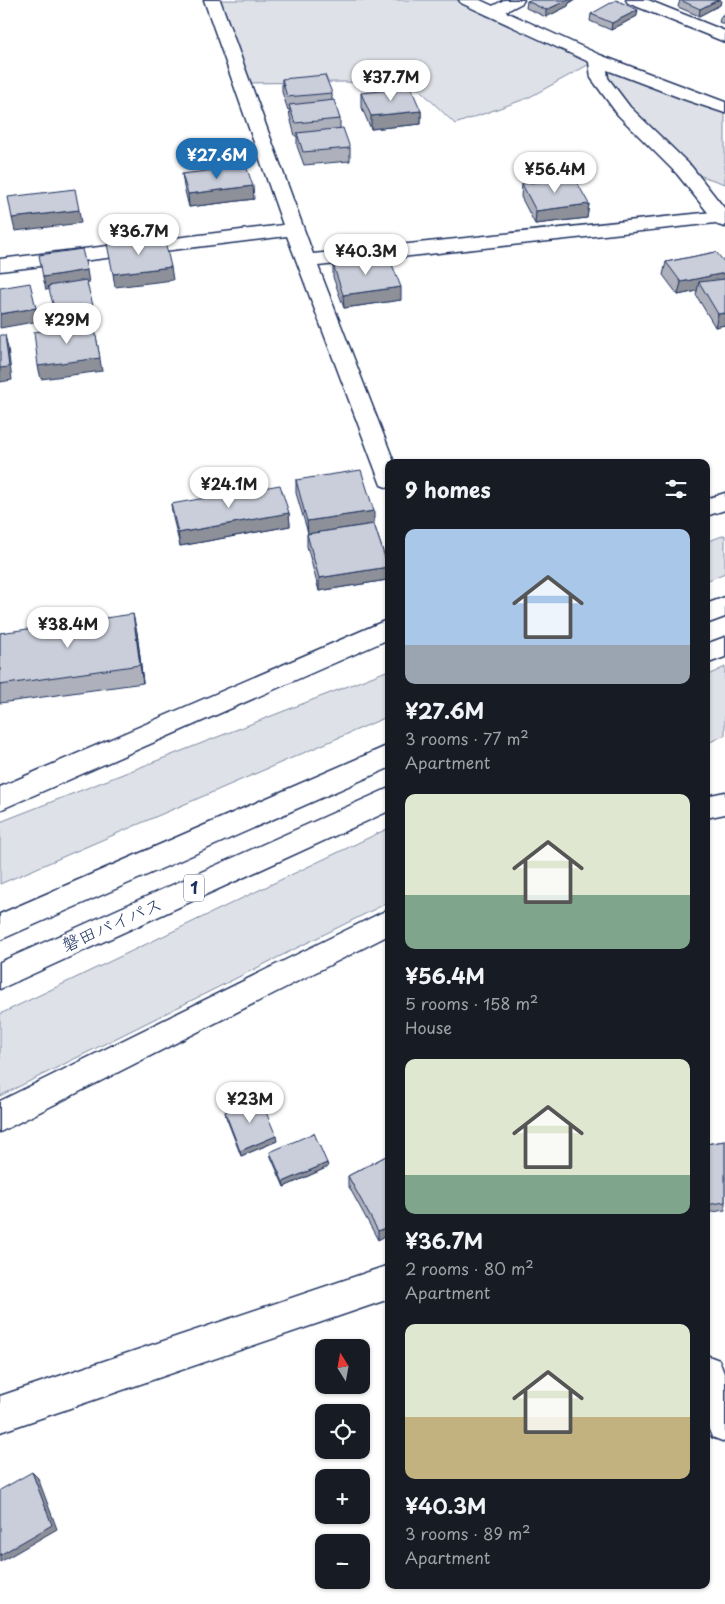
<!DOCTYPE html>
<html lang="en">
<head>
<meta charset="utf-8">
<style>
  :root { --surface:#171b24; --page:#20242c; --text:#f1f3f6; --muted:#9ea1a6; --accent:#1f6fb2 }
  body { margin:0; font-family:"Playpen Sans","Klee One",sans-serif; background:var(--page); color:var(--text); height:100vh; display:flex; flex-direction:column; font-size:19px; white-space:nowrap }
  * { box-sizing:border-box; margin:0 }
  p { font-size:16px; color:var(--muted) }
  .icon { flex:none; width:28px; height:28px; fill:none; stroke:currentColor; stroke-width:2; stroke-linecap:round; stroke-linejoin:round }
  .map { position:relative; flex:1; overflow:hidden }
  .side { position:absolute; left:385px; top:459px; width:325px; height:1130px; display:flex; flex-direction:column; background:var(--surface); border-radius:10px; box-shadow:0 1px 4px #0004 }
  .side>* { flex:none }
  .needle { width:32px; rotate:349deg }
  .buttons { position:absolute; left:315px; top:1339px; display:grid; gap:10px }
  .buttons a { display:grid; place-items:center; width:55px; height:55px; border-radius:10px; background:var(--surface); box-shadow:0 1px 4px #0004; font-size:25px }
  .price { position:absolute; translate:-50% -42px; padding:0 11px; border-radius:18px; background:#fff; color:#222; font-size:16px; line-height:32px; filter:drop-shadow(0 1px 2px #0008) }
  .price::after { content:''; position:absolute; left:50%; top:30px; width:15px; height:11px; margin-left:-8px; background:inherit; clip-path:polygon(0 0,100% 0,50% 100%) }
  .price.active { background:var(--accent); color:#fff }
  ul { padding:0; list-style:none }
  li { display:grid; align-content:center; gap:10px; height:265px; padding:0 20px }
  li span { display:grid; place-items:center; height:155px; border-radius:10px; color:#555 }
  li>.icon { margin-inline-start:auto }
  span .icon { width:90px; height:90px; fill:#fffc; stroke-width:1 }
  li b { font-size:21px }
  h2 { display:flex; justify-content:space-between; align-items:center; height:60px; padding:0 20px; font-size:21px }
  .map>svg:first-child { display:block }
</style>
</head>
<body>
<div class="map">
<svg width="725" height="1604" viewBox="0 0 725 1604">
  <rect width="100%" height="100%" fill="#fff"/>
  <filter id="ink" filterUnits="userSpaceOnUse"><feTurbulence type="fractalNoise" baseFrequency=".02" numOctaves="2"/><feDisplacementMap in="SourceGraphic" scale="10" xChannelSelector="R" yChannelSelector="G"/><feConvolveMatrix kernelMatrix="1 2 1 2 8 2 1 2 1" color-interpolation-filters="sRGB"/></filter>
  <g filter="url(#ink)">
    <g fill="#dee1e7" stroke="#7c88a2">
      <path d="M212 0H468L725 108V184L684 170 629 115 597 60 528 98 455 124 419 89 347 82 242 83Z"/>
      <path d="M725 535V573L706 581V542Z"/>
      <path d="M725 667V735L706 744V676Z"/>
      <path d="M389 670V716L0 884V822Z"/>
      <path d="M389 828V902L0 1096V1014Z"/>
    </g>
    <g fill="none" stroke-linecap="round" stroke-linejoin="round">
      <g stroke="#1b2f5e" stroke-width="3">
        <g id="street">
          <path d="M204 0H220L313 254 722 211 725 212V222L318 266 394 462H389V488L381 485 287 236 0 271V259L283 225Z"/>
          <path d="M504 0H524L522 3 499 15H487L485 12 487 9Z"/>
          <path d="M626 0H648L725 31V42L628 3Z"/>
          <path d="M725 493V510L706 516V499Z"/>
          <path d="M389 619V639L0 810V787Z"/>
          <path d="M725 792V814L706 818V796Z"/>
          <path d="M389 909V935L0 1132V1101Z"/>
          <path d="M389 1265V1299L0 1432V1396Z"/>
          <path d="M706 1355 719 1360 725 1376V1442L712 1437 706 1423Z"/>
        </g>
      </g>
      <g stroke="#1b2f5e" stroke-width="3">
        <path id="secondary" d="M459 0H480L600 55 725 102V113L686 100 607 70 608 78 630 107 691 166 725 209V227L718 225 677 174 618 115 591 78 589 62 461 3Z"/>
      </g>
      <g stroke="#1b2f5e" stroke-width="3">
        <g id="highway">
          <path d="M725 597V617L706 624V604Z"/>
          <path d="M725 637V657L706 664V644Z"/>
          <path d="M389 745V768L0 940V914Z"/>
          <path d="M389 788V811L0 989V962Z"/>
        </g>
      </g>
      <use href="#street" fill="#fff" fill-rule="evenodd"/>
      <use href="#secondary" fill="#fff" fill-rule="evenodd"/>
      <use href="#highway" fill="#fff" fill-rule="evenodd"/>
    </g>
    <g fill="#aeb1bb" stroke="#1b2f5e">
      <path d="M530 0H575L569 3 568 6 546 17 526 8 527 1Z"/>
      <path d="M680 0H721L720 5 699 16 678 7Z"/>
      <path d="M725 13V25L719 22 721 16Z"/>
      <path d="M591 14 637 16 611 30 590 21Z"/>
      <path d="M282 79 332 93V100L340 119V129L350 148V161L304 165 297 146V136H295L290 117 289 109 288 110 282 92Z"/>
      <path d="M361 93 421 111V124L371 129 361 106Z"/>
      <path d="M182 174 254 199 189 207 184 187Z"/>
      <path d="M522 184 589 204 587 218 535 224 521 197Z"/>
      <path d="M716 252 725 325 715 327 696 295 697 291 678 295 663 275 666 262Z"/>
      <path d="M333 264 401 300 344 308 333 277Z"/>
      <path d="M296 480 374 524 388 567 387 580 319 591 307 546V534L308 533 296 493Z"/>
      <path d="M171 504 289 513 290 526 180 546 173 518Z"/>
      <path d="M137 632 143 683 0 703V633Z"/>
      <path d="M225 1112 277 1141 241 1156 226 1117Z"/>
      <path d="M725 1141V1210L706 1213V1144Z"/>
      <path d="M270 1152 327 1163 328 1167 284 1187 271 1157Z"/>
      <path d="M388 1155 378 1240 348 1185V1176Z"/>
    </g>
    <g fill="#8d9099" stroke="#1b2f5e">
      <path d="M568 0H575L569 3 568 6 546 17V10Z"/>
      <path d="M718 0H721L720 5 699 16 700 9Z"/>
      <path d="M638 10 637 16 611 30 612 23Z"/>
      <path d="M421 111V124L371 129V116Z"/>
      <path d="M253 186 254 199 189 207 188 194Z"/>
      <path d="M589 204 587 218 535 224 536 211Z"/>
      <path d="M79 210 81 223 15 231 12 218Z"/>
      <path d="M171 267 173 280 115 287 113 274Z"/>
      <path d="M87 270 89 283 46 290 43 277Z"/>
      <path d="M725 273V286L699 282 697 291 678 295 681 282Z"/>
      <path d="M401 287V300L344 308 343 295Z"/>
      <path d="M93 305 95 318 57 324 55 311Z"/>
      <path d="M36 308 39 321 0 328V314Z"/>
      <path d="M725 313V325L715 327 718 314Z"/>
      <path d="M94 324 102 371 41 379 38 366Z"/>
      <path d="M5 335 8 348 12 380 0 382V368Z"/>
      <path d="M374 511V524L308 534 307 521Z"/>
      <path d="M289 513 290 526 180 546 178 533Z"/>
      <path d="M388 567 387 580 319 591V578Z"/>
      <path d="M133 614 137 632 143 683 140 665Z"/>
      <path d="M276 1136 277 1141 241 1156 240 1151Z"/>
      <path d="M327 1163 328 1167 284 1187 283 1182Z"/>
      <path d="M389 1226V1234L378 1240V1231Z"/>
      <path d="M32 1472 38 1478 57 1529 0 1562V1555Z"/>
    </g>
    <g fill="#caceda" stroke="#1b2f5e">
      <path d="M530 0H568L546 10 527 1Z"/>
      <path d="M616 0 638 10 612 23 591 14Z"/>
      <path d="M680 0H718L700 9Z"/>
      <path d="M725 13V18L721 16Z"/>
      <path d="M325 75 332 93 287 97 282 79Z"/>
      <path d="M411 88 421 111 371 116 361 93Z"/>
      <path d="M334 100 340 119 295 123 289 105Z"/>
      <path d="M343 128 350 148 303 152 297 133Z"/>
      <path d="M246 166 253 186 188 194 182 174Z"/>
      <path d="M574 177 589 204 536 211 522 184Z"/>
      <path d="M75 189 79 210 12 218 8 197Z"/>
      <path d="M164 237 171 267 113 274 107 244Z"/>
      <path d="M82 249 87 270 43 277 39 255Z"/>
      <path d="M716 252 725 263V273L681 282 666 262Z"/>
      <path d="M389 257 401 287 343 295 333 264Z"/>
      <path d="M725 279V313L718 314 699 282Z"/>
      <path d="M86 280 93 305 55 311 48 286Z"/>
      <path d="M30 283 36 308 0 314V288Z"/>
      <path d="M94 324 100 358 38 366 34 332Z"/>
      <path d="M0 335H5L9 367 0 368Z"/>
      <path d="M361 470 374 511 307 521 296 480Z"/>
      <path d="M280 485 289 513 178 533 171 504Z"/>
      <path d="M374 524 388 567 319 578 307 534Z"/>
      <path d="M133 614 140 665 0 685V633Z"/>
      <path d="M260 1098 276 1136 240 1151 225 1112Z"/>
      <path d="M314 1133 327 1163 283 1182 270 1152Z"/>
      <path d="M725 1141V1202L706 1205V1144Z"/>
      <path d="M388 1155 389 1226 378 1231 348 1176Z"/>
      <path d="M32 1472 52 1525 0 1555V1490Z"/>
    </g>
  </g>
  <g text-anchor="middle" stroke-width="4" stroke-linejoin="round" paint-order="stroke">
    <rect fill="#fff" stroke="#5f6d8e" stroke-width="1" x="184" y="874.5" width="20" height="27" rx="4"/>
    <g font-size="16" font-weight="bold" fill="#1b2f5e">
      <text x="194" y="894">1</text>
    </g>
    <g font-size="18" fill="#1b2f5e" stroke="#fff">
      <text transform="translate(112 925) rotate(-24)" y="6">磐田バイパス</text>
    </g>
  </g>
</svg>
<div class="buttons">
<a><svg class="needle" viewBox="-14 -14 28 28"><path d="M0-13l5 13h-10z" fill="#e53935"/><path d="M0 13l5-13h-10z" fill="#9ea1a6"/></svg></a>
<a><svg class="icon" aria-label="locate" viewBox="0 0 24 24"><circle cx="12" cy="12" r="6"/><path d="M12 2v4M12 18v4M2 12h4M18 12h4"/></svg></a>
<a>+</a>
<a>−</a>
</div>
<b class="price" style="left:391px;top:102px">¥37.7M</b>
<b class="price active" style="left:217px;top:180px">¥27.6M</b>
<b class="price" style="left:555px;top:194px">¥56.4M</b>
<b class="price" style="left:139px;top:256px">¥36.7M</b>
<b class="price" style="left:366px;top:276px">¥40.3M</b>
<b class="price" style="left:67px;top:345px">¥29M</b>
<b class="price" style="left:229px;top:509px">¥24.1M</b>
<b class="price" style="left:68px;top:649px">¥38.4M</b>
<b class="price" style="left:250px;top:1124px">¥23M</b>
<section class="side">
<h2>9 homes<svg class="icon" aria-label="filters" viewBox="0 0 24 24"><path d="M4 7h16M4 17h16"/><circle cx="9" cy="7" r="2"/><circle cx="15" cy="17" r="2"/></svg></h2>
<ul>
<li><span style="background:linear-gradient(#a9c7e8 75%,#9aa5b1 0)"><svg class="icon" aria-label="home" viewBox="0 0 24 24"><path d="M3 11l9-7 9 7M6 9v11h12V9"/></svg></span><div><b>¥27.6M</b><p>3 rooms · 77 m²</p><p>Apartment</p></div></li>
<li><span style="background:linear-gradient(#dfe7d0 65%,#7fa58c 0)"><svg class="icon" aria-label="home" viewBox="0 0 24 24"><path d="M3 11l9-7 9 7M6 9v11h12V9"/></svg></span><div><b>¥56.4M</b><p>5 rooms · 158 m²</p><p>House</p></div></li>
<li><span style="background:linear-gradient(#dfe7d0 75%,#7fa58c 0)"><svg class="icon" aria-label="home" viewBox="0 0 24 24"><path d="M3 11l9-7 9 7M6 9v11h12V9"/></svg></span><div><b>¥36.7M</b><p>2 rooms · 80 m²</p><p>Apartment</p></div></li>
<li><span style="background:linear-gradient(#dfe7d0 60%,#c2b280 0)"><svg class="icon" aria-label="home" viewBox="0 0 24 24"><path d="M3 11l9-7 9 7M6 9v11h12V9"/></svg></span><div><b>¥40.3M</b><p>3 rooms · 89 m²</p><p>Apartment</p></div></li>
</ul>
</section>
</div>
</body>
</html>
